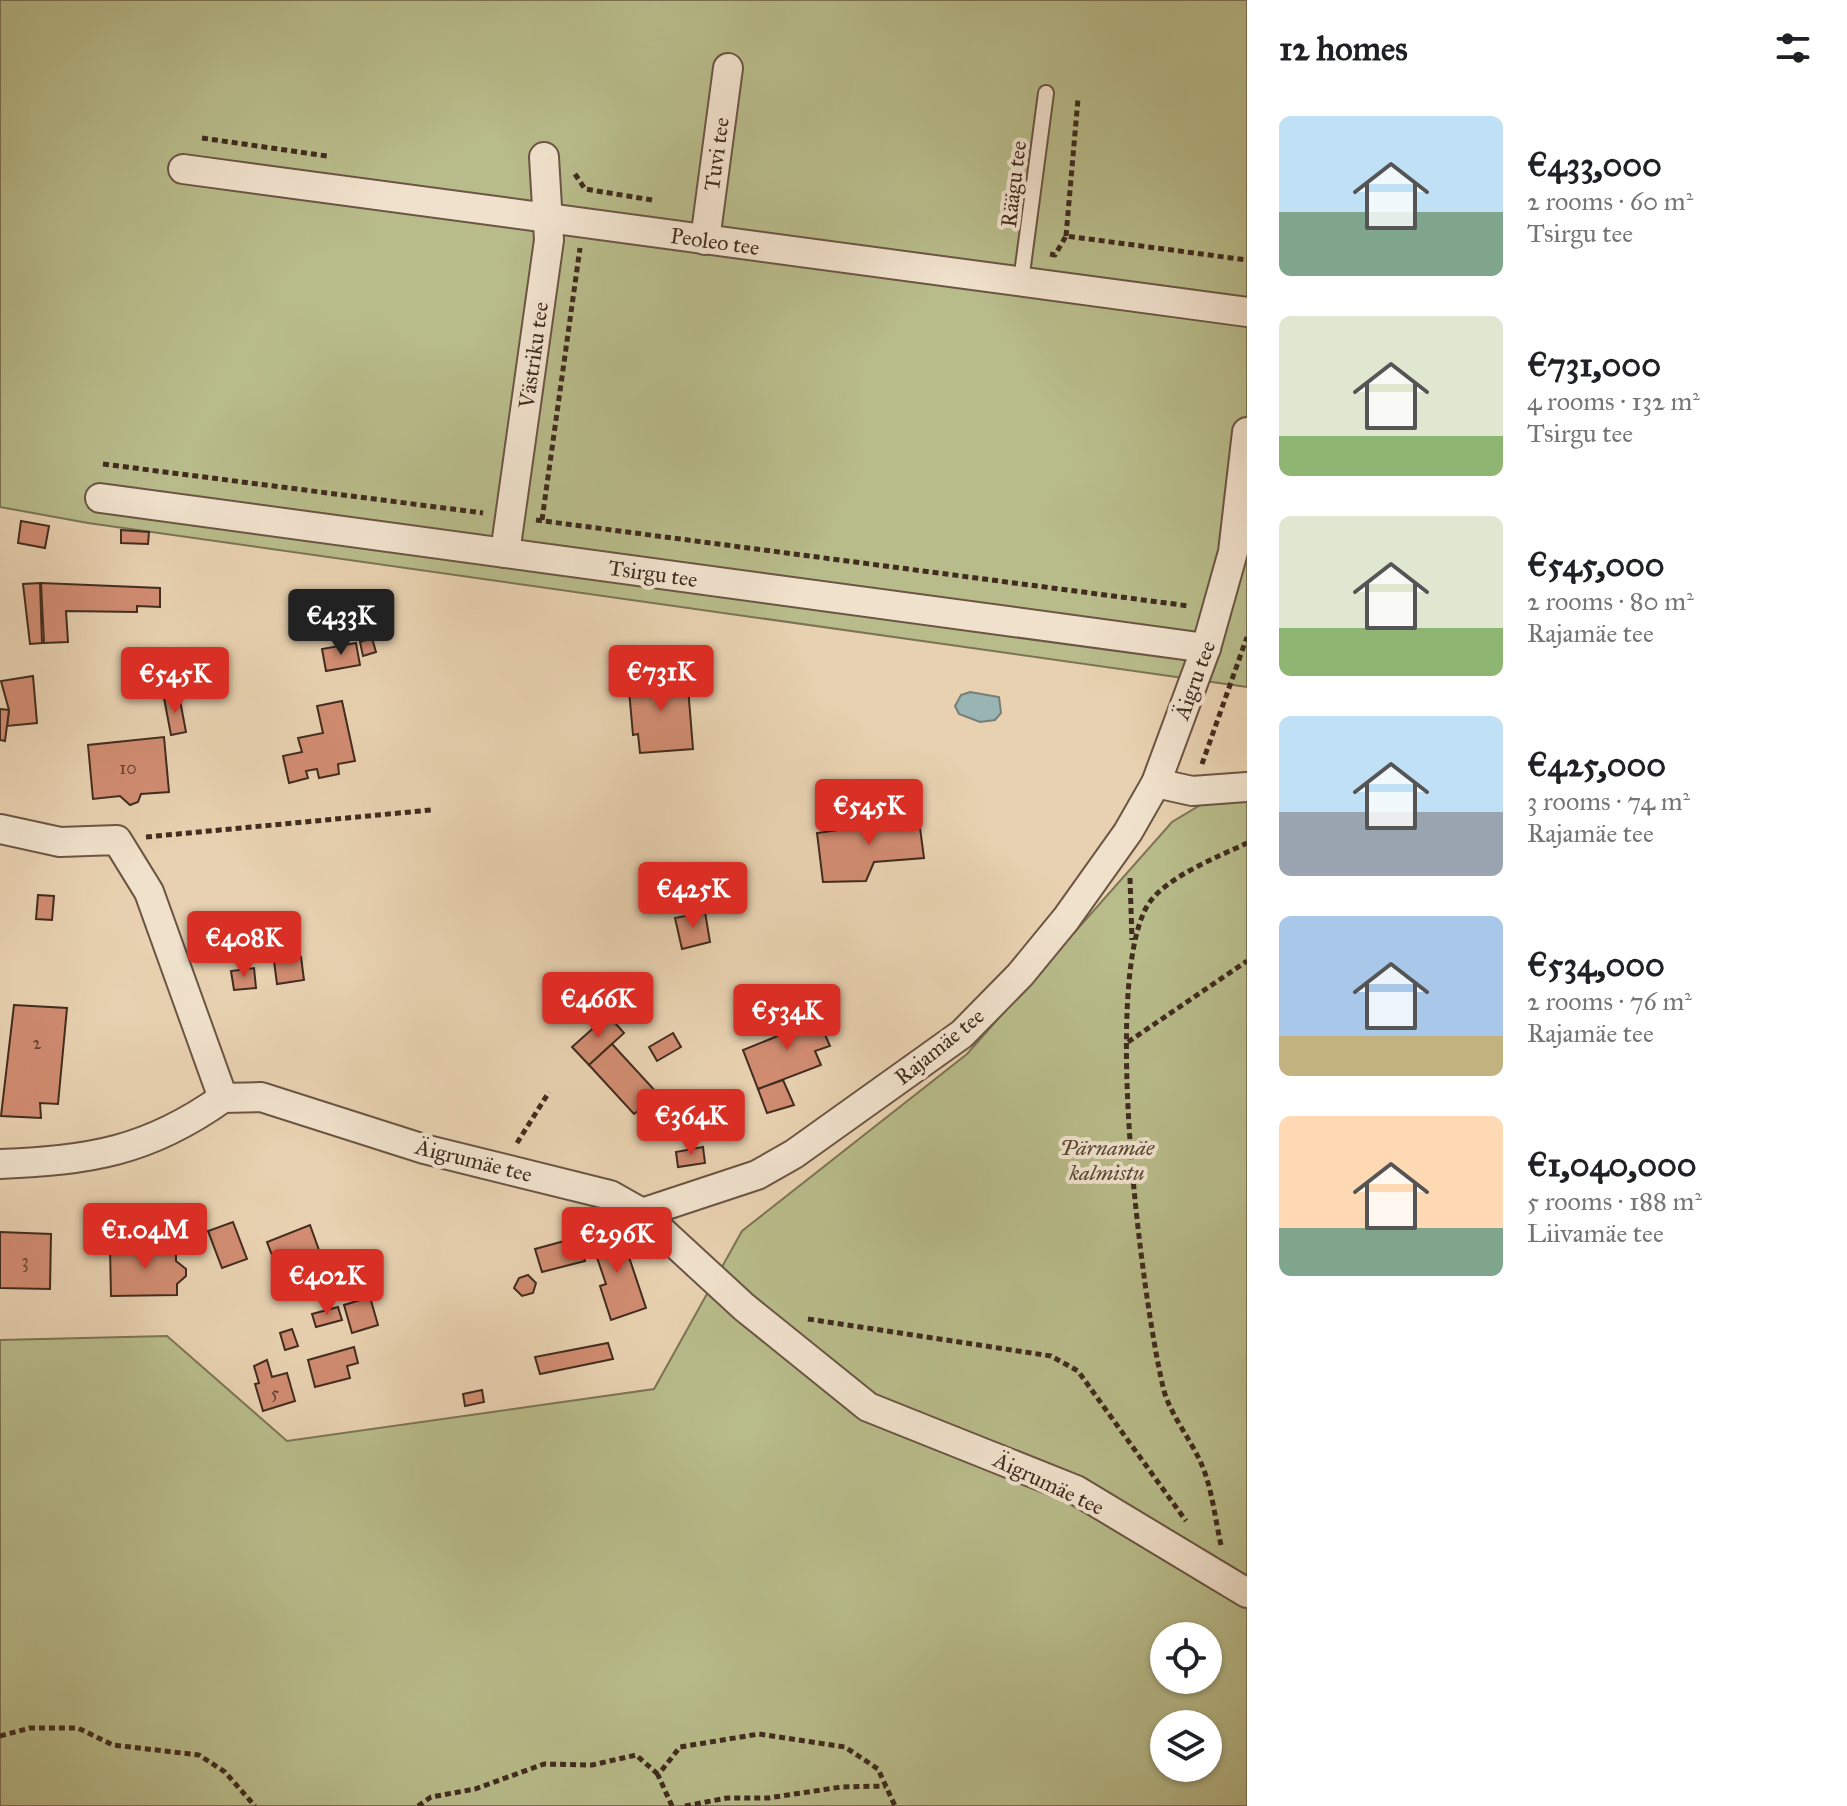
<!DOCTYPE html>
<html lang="en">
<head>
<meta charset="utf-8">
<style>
  :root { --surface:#fff; --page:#f6f6f6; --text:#202124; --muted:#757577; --accent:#d93025 }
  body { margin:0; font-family:"IM FELL Great Primer",serif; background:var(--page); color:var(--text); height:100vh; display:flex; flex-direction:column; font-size:30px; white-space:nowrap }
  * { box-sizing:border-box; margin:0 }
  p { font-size:26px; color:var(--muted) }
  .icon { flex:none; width:44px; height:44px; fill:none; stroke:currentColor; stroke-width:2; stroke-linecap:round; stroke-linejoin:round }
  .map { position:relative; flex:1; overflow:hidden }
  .details { display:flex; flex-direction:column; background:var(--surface); width:600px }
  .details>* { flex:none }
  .tools { position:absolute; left:1150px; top:1622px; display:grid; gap:16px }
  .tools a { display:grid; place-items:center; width:72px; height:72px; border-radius:50%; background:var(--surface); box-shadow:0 2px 6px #0004; font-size:40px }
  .price { position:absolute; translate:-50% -68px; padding:0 18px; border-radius:8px; background:var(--accent); color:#fff; font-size:26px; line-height:52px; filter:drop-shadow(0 2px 4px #0008) }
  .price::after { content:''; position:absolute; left:50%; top:48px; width:24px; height:18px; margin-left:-12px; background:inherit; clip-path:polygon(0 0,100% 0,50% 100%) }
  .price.active { background:#222; color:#fff }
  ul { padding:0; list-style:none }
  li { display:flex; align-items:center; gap:24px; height:200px; padding:0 32px }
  li span { display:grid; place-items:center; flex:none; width:224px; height:160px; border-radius:12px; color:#555 }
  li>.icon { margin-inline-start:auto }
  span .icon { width:96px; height:96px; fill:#fffc; stroke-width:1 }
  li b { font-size:34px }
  h2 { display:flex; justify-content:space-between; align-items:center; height:96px; padding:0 32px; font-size:34px }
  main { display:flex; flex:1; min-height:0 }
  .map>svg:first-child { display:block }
</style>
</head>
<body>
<main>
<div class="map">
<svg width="1247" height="1806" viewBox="0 0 1247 1806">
  <rect width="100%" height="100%" fill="#e8d1b0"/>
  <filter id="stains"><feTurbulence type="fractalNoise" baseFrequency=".0025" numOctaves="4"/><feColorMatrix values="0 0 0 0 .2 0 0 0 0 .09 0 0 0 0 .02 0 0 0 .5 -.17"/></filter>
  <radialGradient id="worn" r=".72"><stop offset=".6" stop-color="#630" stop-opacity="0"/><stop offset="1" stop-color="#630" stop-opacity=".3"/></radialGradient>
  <g fill="#b8bb8a" stroke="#7c7454" stroke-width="2" fill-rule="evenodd">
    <path d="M0 0H1247V687L88 523 0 507Z"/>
    <path d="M1247 777V1806H0V1340L167 1336 287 1441 654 1389 742 1231 967 1054 1172 822ZM1164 1636H1208V1680H1164ZM1164 1724H1208V1768H1164Z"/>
  </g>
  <path fill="#99b5b3" stroke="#767e78" stroke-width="2" d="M970 692 999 697 1001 713 995 720 980 722 959 714 955 706 961 695Z"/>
  <g fill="#d18c71" stroke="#412c1f" stroke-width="2">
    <path d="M21 521 49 526 45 548 18 543Z"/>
    <path d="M121 530 149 532 148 544 121 543Z"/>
    <path d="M40 583 42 643 30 644 23 584Z"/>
    <path d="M41 583 160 588V607L137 606V612L66 611 68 642 44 643Z"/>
    <path d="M372 638 376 652 363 656 360 642Z"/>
    <path d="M356 643 360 665 326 671 322 649Z"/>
    <path d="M687 675 693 749 640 753 638 734 633 735 628 679Z"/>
    <path d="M33 676 37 723 7 726 9 710 1 681Z"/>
    <path d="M179 695 186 732 171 735 164 698Z"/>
    <path d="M342 701 355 761 338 764 339 774 319 778 317 769 306 771 308 778 289 783 283 756 302 752 298 738 323 733 317 706Z"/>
    <path d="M0 709 9 710 5 741 0 740Z"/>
    <path d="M164 737 169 792 141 794 138 802 130 805 120 796 93 799 88 745Z"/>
    <path d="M918 813 924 858 874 862 866 881 823 882 817 833 860 827V821Z"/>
    <path d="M38 895 54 896 52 920 36 919Z"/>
    <path d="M705 912 710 942 682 949 675 918Z"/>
    <path d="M301 957 304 980 277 984 274 961Z"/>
    <path d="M254 968 256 988 234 990 231 971Z"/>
    <path d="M14 1005 67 1008 58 1104 40 1103 41 1118 1 1116Z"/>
    <path d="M801 1011 809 1030 820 1023 830 1046 815 1051 821 1065 758 1089 743 1050 785 1033 779 1019Z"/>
    <path d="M608 1015 624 1033 589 1065 572 1047Z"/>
    <path d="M673 1033 681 1047 657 1061 649 1047Z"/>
    <path d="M612 1044 659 1095 634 1114 589 1065Z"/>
    <path d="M783 1080 794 1105 767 1113 758 1089Z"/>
    <path d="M703 1147 705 1163 678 1167 676 1152Z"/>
    <path d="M233 1222 247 1259 222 1268 208 1231Z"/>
    <path d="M310 1225 320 1253 314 1256 321 1272 299 1281 294 1268 279 1274 267 1242Z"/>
    <path d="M619 1227 646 1308 611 1320 600 1286 606 1284 590 1237Z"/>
    <path d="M0 1232 51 1234 50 1289 0 1288Z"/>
    <path d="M579 1237 585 1261 542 1272 535 1249Z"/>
    <path d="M176 1246V1261L186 1269V1276L177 1284V1295L111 1296 110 1247Z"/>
    <path d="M528 1275 536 1283 533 1293 522 1296 514 1288 519 1278Z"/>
    <path d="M355 1276 359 1289 344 1292 341 1279Z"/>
    <path d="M370 1297 378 1325 352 1333 344 1305Z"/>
    <path d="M338 1307 342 1320 316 1327 312 1314Z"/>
    <path d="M292 1329 298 1346 285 1350 280 1333Z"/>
    <path d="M608 1343 613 1359 540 1374 535 1357Z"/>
    <path d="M354 1347 358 1363 347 1366 350 1378 315 1387 308 1360Z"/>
    <path d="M267 1360 272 1377 287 1373 295 1401 263 1411 255 1384 259 1383 254 1366Z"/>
    <path d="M482 1390 484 1402 465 1406 463 1394Z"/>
  </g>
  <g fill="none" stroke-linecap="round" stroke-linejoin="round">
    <g stroke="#6b5543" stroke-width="18">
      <path id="service" d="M1021 281 1046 93"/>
    </g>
    <g stroke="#6b5543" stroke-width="32">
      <g id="minor">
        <path d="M183 169 1247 312"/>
        <path d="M705 240 728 68"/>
        <path d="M100 498 1206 648"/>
        <path d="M505 553 549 240 544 157"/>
        <path d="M1156 783 1192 791 1247 787"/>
        <path d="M0 829 60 842 117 840 149 892 223 1098"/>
        <path d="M223 1098 261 1097 424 1149 610 1195 642 1213 744 1307 868 1407 1076 1490 1247 1593"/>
        <path d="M0 1164C90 1160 147 1152 223 1098"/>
        <path d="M642 1213 757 1175 794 1154 962 1034 1020 975 1066 919 1128 832 1156 783 1206 648 1233 552 1247 432"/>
      </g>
    </g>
    <g stroke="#412c1f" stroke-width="5" stroke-dasharray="6 4" stroke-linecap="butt">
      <path d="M202 138 327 156"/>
      <path d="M575 174 585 189 652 200"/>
      <path d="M1066 236 1078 99"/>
      <path d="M1050 254 1055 255 1066 236 1247 260"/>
      <path d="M103 464 483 513"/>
      <path d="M536 520 1189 606"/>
      <path d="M542 520 580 248"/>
      <path d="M1202 764 1247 637"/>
      <path d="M146 837 431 810"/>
      <path d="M1130 878 1132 940"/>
      <path d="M1128 1042 1247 961"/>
      <path d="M517 1143 549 1092"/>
      <path d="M808 1319 1051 1356 1078 1371 1186 1521"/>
      <path d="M1221 1545C1215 1519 1212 1487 1201 1463 1190 1438 1169 1413 1163 1387 1141 1291 1103 990 1146 908 1162 878 1218 857 1247 843"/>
      <path d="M0 1736 30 1728H78L113 1745 199 1755 225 1772 255 1806"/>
      <path d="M418 1806 431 1797 475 1789 544 1764 592 1765 636 1755 660 1776"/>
      <path d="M672 1806 658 1775 680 1747 759 1734 845 1747 878 1769 895 1806"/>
      <path d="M685 1806 727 1798H768L841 1787 886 1786"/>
    </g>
    <use href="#service" stroke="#f0e1cc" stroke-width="14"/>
    <use href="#minor" stroke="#f0e1cc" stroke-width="28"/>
  </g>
  <g text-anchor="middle" stroke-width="8" stroke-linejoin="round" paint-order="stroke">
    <g font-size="18" fill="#654434">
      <text x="128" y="774">10</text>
      <text x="37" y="1049">2</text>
      <text x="25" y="1267">3</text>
      <text x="275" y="1399">5</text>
    </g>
    <g font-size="22" fill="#412c1f" stroke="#f0e1cc">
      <text transform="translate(716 154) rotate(-82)" y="8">Tuvi tee</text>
      <text transform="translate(1013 184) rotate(-83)" y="8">Räägu tee</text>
      <text transform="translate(715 241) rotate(8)" y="8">Peoleo tee</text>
      <text transform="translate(533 355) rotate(-82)" y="8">Västriku tee</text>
      <text transform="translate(653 573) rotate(8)" y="8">Tsirgu tee</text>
      <text transform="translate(1194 680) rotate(-70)" y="8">Äigru tee</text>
      <text transform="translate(939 1046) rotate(-39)" y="8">Rajamäe tee</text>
      <text transform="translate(474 1160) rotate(14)" y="8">Äigrumäe tee</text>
      <text transform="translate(1049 1483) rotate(25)" y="8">Äigrumäe tee</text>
    </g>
    <g font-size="22" font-style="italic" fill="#594934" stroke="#f0e1cc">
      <text x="1107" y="1155">Pärnamäe<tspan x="1107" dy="25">kalmistu</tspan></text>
    </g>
  </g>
  <rect width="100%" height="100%" filter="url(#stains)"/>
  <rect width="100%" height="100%" fill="url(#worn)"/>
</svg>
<div class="tools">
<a><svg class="icon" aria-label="locate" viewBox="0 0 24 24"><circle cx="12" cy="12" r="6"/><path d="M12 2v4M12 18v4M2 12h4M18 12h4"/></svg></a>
<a><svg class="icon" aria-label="layers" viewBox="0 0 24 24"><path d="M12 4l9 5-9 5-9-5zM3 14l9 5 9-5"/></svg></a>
</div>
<b class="price active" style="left:341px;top:657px">€433K</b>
<b class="price" style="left:661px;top:713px">€731K</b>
<b class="price" style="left:175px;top:715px">€545K</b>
<b class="price" style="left:869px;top:847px">€545K</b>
<b class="price" style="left:693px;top:930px">€425K</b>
<b class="price" style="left:244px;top:979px">€408K</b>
<b class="price" style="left:598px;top:1040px">€466K</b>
<b class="price" style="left:787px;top:1052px">€534K</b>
<b class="price" style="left:691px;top:1157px">€364K</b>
<b class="price" style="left:145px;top:1271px">€1.04M</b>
<b class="price" style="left:617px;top:1275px">€296K</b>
<b class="price" style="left:327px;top:1317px">€402K</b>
</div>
<section class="details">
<h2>12 homes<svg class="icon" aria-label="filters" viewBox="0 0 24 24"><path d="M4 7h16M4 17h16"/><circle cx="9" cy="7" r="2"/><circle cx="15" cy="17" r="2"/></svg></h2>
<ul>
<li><span style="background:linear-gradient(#bfe0f5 60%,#7fa58c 0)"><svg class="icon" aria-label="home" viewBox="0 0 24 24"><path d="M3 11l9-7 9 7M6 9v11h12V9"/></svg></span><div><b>€433,000</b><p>2 rooms · 60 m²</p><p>Tsirgu tee</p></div></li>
<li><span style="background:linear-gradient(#dfe7d0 75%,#8fb573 0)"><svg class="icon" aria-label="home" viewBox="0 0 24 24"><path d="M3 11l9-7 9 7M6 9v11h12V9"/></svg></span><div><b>€731,000</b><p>4 rooms · 132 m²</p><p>Tsirgu tee</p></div></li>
<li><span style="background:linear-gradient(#dfe7d0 70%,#8fb573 0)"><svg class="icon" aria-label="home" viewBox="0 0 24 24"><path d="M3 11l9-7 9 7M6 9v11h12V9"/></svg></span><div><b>€545,000</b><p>2 rooms · 80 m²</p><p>Rajamäe tee</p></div></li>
<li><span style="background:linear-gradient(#bfe0f5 60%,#9aa5b1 0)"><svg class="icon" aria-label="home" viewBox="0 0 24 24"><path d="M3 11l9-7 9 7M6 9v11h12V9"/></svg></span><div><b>€425,000</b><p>3 rooms · 74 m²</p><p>Rajamäe tee</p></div></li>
<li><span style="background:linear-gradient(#a9c7e8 75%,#c2b280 0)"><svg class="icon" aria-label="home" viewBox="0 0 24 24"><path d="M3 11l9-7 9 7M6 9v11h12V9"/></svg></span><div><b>€534,000</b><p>2 rooms · 76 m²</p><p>Rajamäe tee</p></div></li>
<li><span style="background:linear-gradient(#ffd9b3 70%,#7fa58c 0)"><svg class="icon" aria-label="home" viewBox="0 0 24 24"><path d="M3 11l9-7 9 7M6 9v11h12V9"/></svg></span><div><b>€1,040,000</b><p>5 rooms · 188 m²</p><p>Liivamäe tee</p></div></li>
</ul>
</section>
</main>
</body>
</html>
